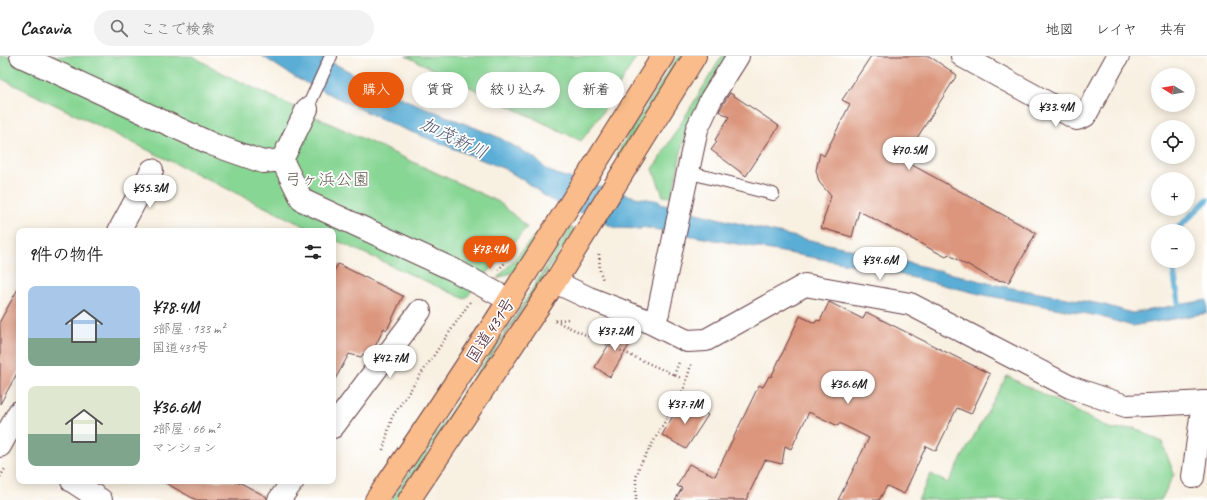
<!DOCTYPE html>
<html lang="ja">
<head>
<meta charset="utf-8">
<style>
  :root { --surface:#fff; --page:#f2f2f2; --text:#222; --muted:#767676; --line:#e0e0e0; --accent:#ea580c }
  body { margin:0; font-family:Caveat,"Klee One",sans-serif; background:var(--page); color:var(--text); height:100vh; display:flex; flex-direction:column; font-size:15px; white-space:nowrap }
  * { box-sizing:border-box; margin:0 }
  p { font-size:13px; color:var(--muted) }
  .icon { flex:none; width:22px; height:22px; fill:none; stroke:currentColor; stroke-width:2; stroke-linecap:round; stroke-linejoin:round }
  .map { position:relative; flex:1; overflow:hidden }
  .panel { position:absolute; left:16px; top:172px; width:320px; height:256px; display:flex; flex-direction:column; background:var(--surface); border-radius:8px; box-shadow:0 2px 10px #0003 }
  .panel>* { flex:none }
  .guide { position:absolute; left:348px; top:16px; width:380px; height:36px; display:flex; gap:8px }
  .needle { width:26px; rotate:281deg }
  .buttons { position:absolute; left:1151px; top:12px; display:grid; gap:8px }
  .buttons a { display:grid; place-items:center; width:44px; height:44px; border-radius:50%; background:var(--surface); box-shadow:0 2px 10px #0003; font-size:20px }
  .price { position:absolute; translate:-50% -34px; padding:0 9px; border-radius:14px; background:#fff; color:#222; font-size:13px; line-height:26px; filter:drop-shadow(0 1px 2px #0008) }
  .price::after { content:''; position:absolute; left:50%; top:24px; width:12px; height:9px; margin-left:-6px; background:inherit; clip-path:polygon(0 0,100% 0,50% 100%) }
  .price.active { background:var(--accent); color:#fff }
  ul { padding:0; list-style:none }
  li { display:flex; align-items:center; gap:12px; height:100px; padding:0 12px }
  li span { display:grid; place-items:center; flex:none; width:112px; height:80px; border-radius:8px; color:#555 }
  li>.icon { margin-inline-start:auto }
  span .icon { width:48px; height:48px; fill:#fffc; stroke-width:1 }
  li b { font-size:17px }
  h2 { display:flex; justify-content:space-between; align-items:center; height:48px; padding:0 12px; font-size:17px }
  .chip { padding:0 14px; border-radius:18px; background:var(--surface); box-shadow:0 2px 10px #0003; font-size:14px; line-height:36px }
  .chip.active { background:var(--accent); color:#fff }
  header { display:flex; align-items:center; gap:24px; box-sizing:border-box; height:56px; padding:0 20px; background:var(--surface); border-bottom:1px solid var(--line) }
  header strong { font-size:19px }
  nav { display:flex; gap:22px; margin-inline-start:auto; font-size:14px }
  .search { width:280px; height:36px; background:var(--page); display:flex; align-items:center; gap:10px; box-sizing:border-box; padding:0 14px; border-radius:22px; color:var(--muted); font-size:15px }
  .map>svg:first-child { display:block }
</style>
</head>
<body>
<header>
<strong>Casavia</strong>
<div class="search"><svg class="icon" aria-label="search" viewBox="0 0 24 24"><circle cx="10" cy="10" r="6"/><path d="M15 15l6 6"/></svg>ここで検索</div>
<nav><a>地図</a><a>レイヤ</a><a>共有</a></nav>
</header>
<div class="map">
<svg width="1207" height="444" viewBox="0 0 1207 444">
  <rect width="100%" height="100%" fill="#fff"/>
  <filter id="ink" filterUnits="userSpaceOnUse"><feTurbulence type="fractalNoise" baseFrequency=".025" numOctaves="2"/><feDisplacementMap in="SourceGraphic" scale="8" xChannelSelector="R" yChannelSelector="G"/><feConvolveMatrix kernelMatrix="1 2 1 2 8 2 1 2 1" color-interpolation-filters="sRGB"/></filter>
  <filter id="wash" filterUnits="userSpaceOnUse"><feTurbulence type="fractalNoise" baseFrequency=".012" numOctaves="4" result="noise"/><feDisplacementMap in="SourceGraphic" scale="16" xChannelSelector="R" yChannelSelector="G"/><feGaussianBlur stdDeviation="0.9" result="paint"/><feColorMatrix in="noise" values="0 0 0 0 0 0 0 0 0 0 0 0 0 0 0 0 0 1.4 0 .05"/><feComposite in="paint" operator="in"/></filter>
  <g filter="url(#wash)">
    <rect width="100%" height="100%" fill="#f8f0e1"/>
    <g fill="#88d694" stroke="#697a60">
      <path d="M0 0H192L230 21 499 146 527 171 465 243 333 183V175H314L0 22Z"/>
      <path d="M406 0H637L602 57 581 85Z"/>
      <path d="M678 0H683L620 101 616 99Z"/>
      <path d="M722 0H727L693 58 683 87 672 141 663 140 653 113Z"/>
      <path d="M571 171 575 173 397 444H391L510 269Z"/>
      <path d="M536 178 538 180 517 212 513 216 497 223Z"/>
      <path d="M1007 320 1113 374 1134 372 1162 386 1174 418 1161 444H918L931 418 948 427Z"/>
    </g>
    <path fill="#5aadd5" stroke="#526680" d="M262 0H319L406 44 498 81 535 102 547 114 559 119 635 141 660 145V148L769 175 878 199 996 229 1105 249 1132 257 1207 244V257L1132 270 1098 260 984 239 877 213 642 171 641 173 616 172 549 143 523 124 505 113 394 69 352 49 296 22Z"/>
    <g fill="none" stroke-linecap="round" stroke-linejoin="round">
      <g stroke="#5aadd5" stroke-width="6">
        <path d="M1175 175 1207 144"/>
        <path d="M1172 205 1180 255"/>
      </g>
    </g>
    <g id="blocks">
      <g fill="#db967d">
        <path d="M871 0H929L957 19 903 104 1036 177 1009 226 992 223 967 208 966 209 948 198 946 201 859 155 852 181 821 172 831 140 819 126 816 114 820 97 824 100 850 48 842 44Z"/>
        <path d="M730 37 779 70 746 120 711 94 717 86 715 84 729 61 719 55Z"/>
        <path d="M338 208 403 240 387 274 384 272 370 301 363 298 361 301 349 298 333 327V217Z"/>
        <path d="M19 231V314L0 348V265Z"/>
        <path d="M829 246 863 263 866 256 990 318 971 358 957 352 936 395 926 390 904 438 887 430 879 444H838L869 382 839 367 838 370 809 356 791 393 785 390 782 408 765 404 746 444H675L682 432 677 430 689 408 715 420 759 329 763 331 769 320 771 321 800 260 815 267 817 264 820 265Z"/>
        <path d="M619 272 635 279 610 321 595 311Z"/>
        <path d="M682 344 708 359 686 393 662 379Z"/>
        <path d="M162 425H237L267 441V444H196Z"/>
      </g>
    </g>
  </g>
  <g filter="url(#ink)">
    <use href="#blocks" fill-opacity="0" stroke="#643e46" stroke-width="1"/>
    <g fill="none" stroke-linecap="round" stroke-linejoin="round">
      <g stroke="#643e46" stroke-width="14">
        <g id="service">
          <path d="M307 53 331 0"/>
          <path d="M687 116 773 138"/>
        </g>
      </g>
      <g stroke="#643e46" stroke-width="24">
        <g id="minor">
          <path d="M21 0 214 89 263 106 282 104 307 53"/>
          <path d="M962 0 1077 63 1085 60 1118 0"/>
          <path d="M282 104 302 144 454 214 509 244"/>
          <path d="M119 175 152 114"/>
          <path d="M555 226 589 242 643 263 687 285 706 284 805 229 910 248 1070 331 1126 350 1207 346"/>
          <path d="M652 267 658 257 697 73 711 43 738 0"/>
          <path d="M333 371 420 255"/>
          <path d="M0 390 19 356"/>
          <path d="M1193 421 1203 346"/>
          <path d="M72 425 101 444"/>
          <path d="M279 444 293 425"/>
        </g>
      </g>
      <g stroke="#643e46" stroke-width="24">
        <g id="trunk">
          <path d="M376 444C477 299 569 149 663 0"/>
          <path d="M409 444 555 226 695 0"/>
        </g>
      </g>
      <g stroke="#643e46" stroke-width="2.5" stroke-dasharray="1 3" stroke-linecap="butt">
        <path d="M599 198 600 215 603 224"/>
        <path d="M498 214 506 206"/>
        <path d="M555 265 568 263"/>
        <path d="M555 265 681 322"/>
        <path d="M674 319 679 306"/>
        <path d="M383 394 392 361 470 246"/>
        <path d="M0 421 6 411"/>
        <path d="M636 444V422L639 411 684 332 692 306"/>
      </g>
      <use href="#service" stroke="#fff" stroke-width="12"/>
      <use href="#minor" stroke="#fff" stroke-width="22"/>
      <use href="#trunk" stroke="#f9bc8a" stroke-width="22"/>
    </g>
  </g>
  <g text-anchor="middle" stroke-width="3.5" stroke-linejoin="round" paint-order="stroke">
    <g font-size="17" fill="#5d564a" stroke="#fff">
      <text x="327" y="129">弓ヶ浜公園</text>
    </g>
    <g font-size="17" fill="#4a1f2b" stroke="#fff">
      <text transform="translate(490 274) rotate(-57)" y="6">国道431号</text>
    </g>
    <g font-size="18" font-style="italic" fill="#50586f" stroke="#fff">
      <text transform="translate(454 82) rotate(26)" y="6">加茂新川</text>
    </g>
  </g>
</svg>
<div class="buttons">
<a><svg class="needle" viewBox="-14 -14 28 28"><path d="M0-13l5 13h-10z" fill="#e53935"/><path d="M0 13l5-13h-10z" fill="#767676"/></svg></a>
<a><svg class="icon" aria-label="locate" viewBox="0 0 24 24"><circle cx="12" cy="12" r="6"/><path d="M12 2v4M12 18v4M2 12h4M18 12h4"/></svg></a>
<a>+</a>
<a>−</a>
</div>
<b class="price" style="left:1056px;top:72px">¥33.4M</b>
<b class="price" style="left:909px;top:115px">¥70.5M</b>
<b class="price" style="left:150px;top:153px">¥55.3M</b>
<b class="price active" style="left:490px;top:214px">¥78.4M</b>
<b class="price" style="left:880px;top:225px">¥34.6M</b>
<b class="price" style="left:615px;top:296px">¥37.2M</b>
<b class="price" style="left:390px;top:323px">¥42.7M</b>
<b class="price" style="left:848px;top:349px">¥36.6M</b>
<b class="price" style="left:685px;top:369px">¥37.7M</b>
<div class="guide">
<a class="chip active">購入</a>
<a class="chip">賃貸</a>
<a class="chip">絞り込み</a>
<a class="chip">新着</a>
</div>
<section class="panel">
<h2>9件の物件<svg class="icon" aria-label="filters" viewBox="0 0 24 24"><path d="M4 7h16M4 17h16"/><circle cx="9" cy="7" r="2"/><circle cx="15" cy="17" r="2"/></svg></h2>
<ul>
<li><span style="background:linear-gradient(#a9c7e8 65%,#7fa58c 0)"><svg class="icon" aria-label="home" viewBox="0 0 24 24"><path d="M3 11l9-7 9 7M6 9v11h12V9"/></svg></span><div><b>¥78.4M</b><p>5部屋 · 133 m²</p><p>国道431号</p></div></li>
<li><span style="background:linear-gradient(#dfe7d0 60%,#7fa58c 0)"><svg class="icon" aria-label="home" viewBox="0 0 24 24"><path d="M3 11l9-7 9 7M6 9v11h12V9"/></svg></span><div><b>¥36.6M</b><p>2部屋 · 66 m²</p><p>マンション</p></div></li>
</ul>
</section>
</div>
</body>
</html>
